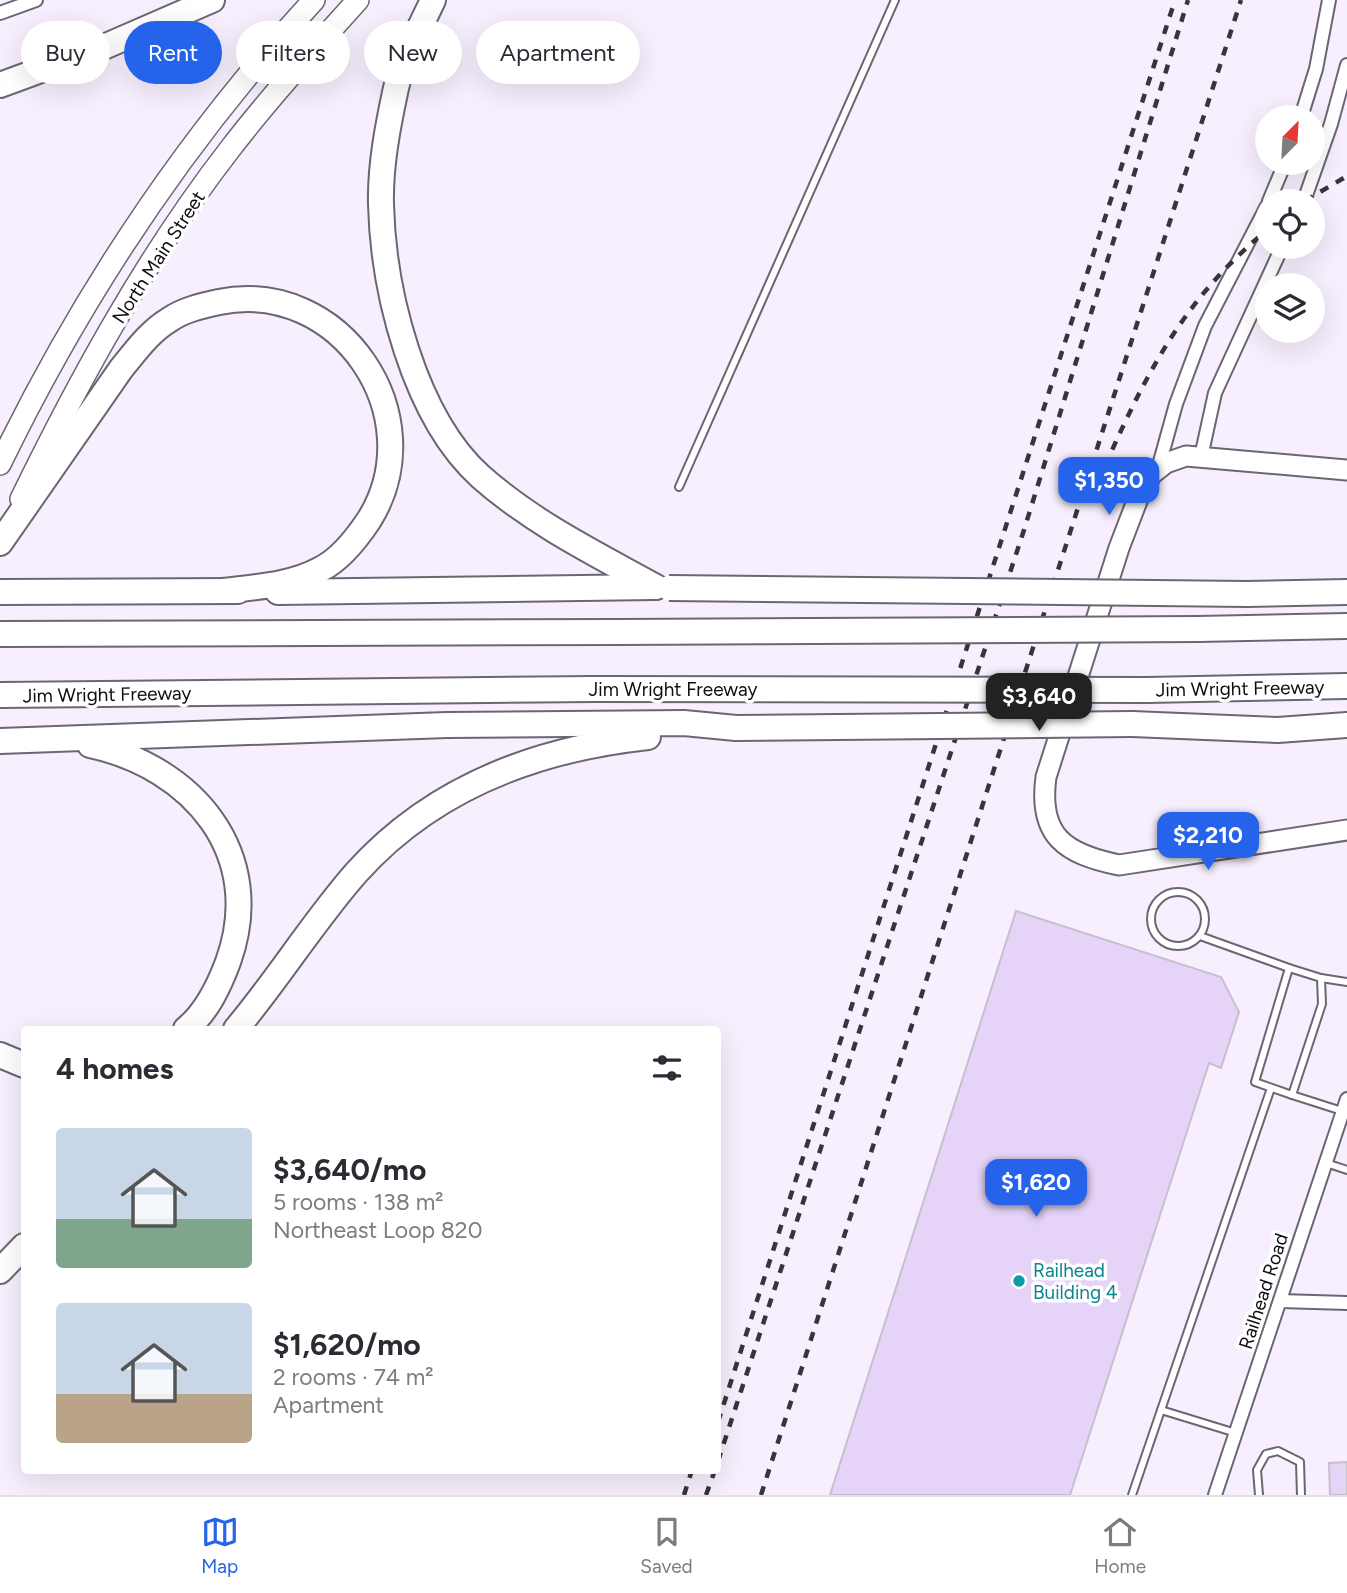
<!DOCTYPE html>
<html lang="en">
<head>
<meta charset="utf-8">
<style>
  :root { --surface:#fff; --page:#f7f7f7; --text:#2b2b33; --muted:#7c7c81; --line:#e1e1e2; --accent:#2563eb }
  body { margin:0; font-family:Figtree,sans-serif; background:var(--page); color:var(--text); height:100vh; display:flex; flex-direction:column; font-size:26px; white-space:nowrap }
  * { box-sizing:border-box; margin:0 }
  p { font-size:23px; color:var(--muted) }
  .icon { flex:none; width:38px; height:38px; fill:none; stroke:currentColor; stroke-width:2; stroke-linecap:round; stroke-linejoin:round }
  .map { position:relative; flex:1; overflow:hidden }
  .side { position:absolute; left:21px; top:1026px; width:700px; height:448px; display:flex; flex-direction:column; background:var(--surface); border-radius:7px; box-shadow:0 7px 28px #0002 }
  .side>* { flex:none }
  .top-card { position:absolute; left:21px; top:21px; width:700px; height:63px; display:flex; gap:14px }
  .needle { width:46px; rotate:24deg }
  .controls { position:absolute; left:1255px; top:105px; display:grid; gap:14px }
  .controls a { display:grid; place-items:center; width:70px; height:70px; border-radius:50%; background:var(--surface); box-shadow:0 7px 28px #0002; font-size:35px }
  .price { position:absolute; translate:-50% -60px; padding:0 16px; border-radius:14px; background:var(--accent); color:#fff; font-size:23px; line-height:46px; filter:drop-shadow(0 2px 4px #0008) }
  .price::after { content:''; position:absolute; left:50%; top:42px; width:21px; height:16px; margin-left:-10px; background:inherit; clip-path:polygon(0 0,100% 0,50% 100%) }
  .price.on { background:#222; color:#fff }
  ul { padding:0; list-style:none }
  li { display:flex; align-items:center; gap:21px; height:175px; padding:0 35px }
  li span { display:grid; place-items:center; flex:none; width:196px; height:140px; border-radius:7px; color:#555 }
  li>.icon { margin-inline-start:auto }
  span .icon { width:84px; height:84px; fill:#fffc; stroke-width:1 }
  li b { font-size:30px }
  h2 { display:flex; justify-content:space-between; align-items:center; height:84px; padding:0 35px; font-size:30px }
  .pill { padding:0 24px; border-radius:32px; background:var(--surface); box-shadow:0 7px 28px #0002; font-size:24px; line-height:63px }
  .pill.on { background:var(--accent); color:#fff }
  .tab-bar { display:flex; justify-content:space-around; align-items:center; height:98px; border-top:2px solid var(--line); background:var(--surface); font-size:19px; color:var(--muted) }
  .tab-bar a { display:grid; justify-items:center; gap:4px }
  .tab-bar .on { color:var(--accent) }
  .map>svg:first-child { display:block }
</style>
</head>
<body>
<div class="map">
<svg width="1347" height="1495" viewBox="0 0 1347 1495">
  <rect width="100%" height="100%" fill="#f7effe"/>
  <g fill="#e6d4f8" stroke="#c6bfce" stroke-width="2">
    <path d="M1016 911 1221 977 1239 1012 1221 1068 1209 1063 1070 1495H830Z"/>
    <path d="M1347 1462V1495H1330L1329 1463Z"/>
  </g>
  <g fill="none" stroke-linecap="round" stroke-linejoin="round">
    <g stroke="#6c6673" stroke-width="10">
      <g id="lane">
        <path d="M679 487 895 0"/>
        <circle cx="1178" cy="919" r="27"/>
        <path d="M1200 936 1289 968 1255 1082 1292 1095"/>
        <path d="M1289 968 1321 978"/>
        <path d="M1342 1111 1292 1095 1322 1004 1321 978 1347 982"/>
        <path d="M1326 1163 1347 1170"/>
        <path d="M1161 1410 1236 1433"/>
        <path d="M1132 1495 1271 1088"/>
        <path d="M1259 1495 1257 1470 1266 1454 1278 1451 1300 1462 1301 1495"/>
      </g>
    </g>
    <g stroke="#6c6673" stroke-width="16">
      <g id="street">
        <path d="M0 13 36 0"/>
        <path d="M1301 117 1316 69 1329 0"/>
        <path d="M1269 201 1285 163"/>
        <path d="M1304 201 1331 124 1347 65"/>
        <path d="M1201 457 1215 393 1282 247"/>
        <path d="M1158 469 1176 404 1205 326 1267 206"/>
        <path d="M1280 1301 1347 1303"/>
        <path d="M1215 1495 1347 1099"/>
      </g>
    </g>
    <g stroke="#6c6673" stroke-width="23">
      <path id="secondary" d="M1347 470 1186 456 1166 463 1152 474 1142 488 1119 548 1046 777C1038 836 1065 854 1119 865L1347 830"/>
    </g>
    <g stroke="#6c6673" stroke-width="24">
      <g id="primary">
        <path d="M0 464C82 295 186 138 314 0"/>
        <path d="M21 499C80 378 147 256 230 149 270 97 314 49 358 0"/>
      </g>
    </g>
    <g stroke="#6c6673" stroke-width="28">
      <g id="highway">
        <path d="M433 0C420 28 403 58 396 88 388 125 380 166 381 204 383 291 414 417 481 477 533 523 596 554 656 587"/>
        <path d="M0 85 106 46 212 0"/>
        <path d="M0 543 121 369C135 352 149 332 169 320 183 310 201 306 219 302 340 277 434 416 369 520 357 538 341 559 321 569 292 585 256 587 223 591"/>
        <path d="M0 592 238 591"/>
        <path d="M278 592 654 587"/>
        <path d="M1247 594 1347 592"/>
        <path d="M1198 629 1347 626"/>
        <path d="M0 634 618 632"/>
        <path d="M1147 690 1347 686"/>
        <path d="M0 695 594 689"/>
        <path d="M1132 724 1278 730 1347 725"/>
        <path d="M0 741 447 725 684 723 736 728"/>
        <path d="M90 745C193 767 267 854 228 962 219 986 207 1012 186 1029"/>
        <path d="M236 1029C278 979 313 922 356 873 433 787 536 749 648 737"/>
        <path d="M0 1055 24 1065"/>
        <path d="M0 1271 24 1246"/>
      </g>
    </g>
    <use href="#lane" stroke="#fff" stroke-width="6"/>
    <use href="#street" stroke="#fff" stroke-width="12"/>
    <use href="#secondary" stroke="#fff" stroke-width="19"/>
    <use href="#primary" stroke="#fff" stroke-width="21"/>
    <use href="#highway" stroke="#fff" stroke-width="24"/>
    <g stroke="#37343a" stroke-width="4.5" stroke-dasharray="9 9" stroke-linecap="butt">
      <path d="M1305 201 1347 176"/>
      <path d="M1090 499C1139 390 1173 308 1267 230"/>
      <path d="M718 1422 1175 0"/>
      <path d="M718 1461 1024 530 1188 0"/>
      <path d="M684 1495 692 1470"/>
      <path d="M706 1495 715 1470"/>
      <path d="M761 1495 1241 0"/>
    </g>
    <g stroke="#6c6673" stroke-width="28" stroke-linecap="butt">
      <g id="highway-bridge">
        <path d="M669 588 1247 594"/>
        <path d="M618 632 1198 629"/>
        <path d="M594 689 1147 690"/>
        <path d="M736 728 1132 724"/>
      </g>
    </g>
    <use href="#highway-bridge" stroke="#fff" stroke-width="24"/>
  </g>
  <circle fill="#0f9aa8" stroke="#fff" stroke-width="2.5" cx="1019" cy="1281" r="7"/>
  <g text-anchor="middle" stroke-width="7" stroke-linejoin="round" paint-order="stroke">
    <g font-size="19" fill="#0f0d11" stroke="#fff">
      <text transform="translate(158 257) rotate(-57)" y="7">North Main Street</text>
      <text transform="translate(1240 688) rotate(-1)" y="7">Jim Wright Freeway</text>
      <text x="673" y="696">Jim Wright Freeway</text>
      <text transform="translate(107 694) rotate(-1)" y="7">Jim Wright Freeway</text>
      <text transform="translate(1263 1291) rotate(-72)" y="7">Railhead Road</text>
    </g>
    <g font-size="19" fill="#0d838f" stroke="#fff" text-anchor="start">
      <text x="1033" y="1277">Railhead<tspan x="1033" dy="22">Building 4</tspan></text>
    </g>
  </g>
</svg>
<div class="controls">
<a><svg class="needle" viewBox="-14 -14 28 28"><path d="M0-13l5 13h-10z" fill="#e53935"/><path d="M0 13l5-13h-10z" fill="#7c7c81"/></svg></a>
<a><svg class="icon" aria-label="locate" viewBox="0 0 24 24"><circle cx="12" cy="12" r="6"/><path d="M12 2v4M12 18v4M2 12h4M18 12h4"/></svg></a>
<a><svg class="icon" aria-label="layers" viewBox="0 0 24 24"><path d="M12 4l9 5-9 5-9-5zM3 14l9 5 9-5"/></svg></a>
</div>
<b class="price" style="left:1109px;top:517px">$1,350</b>
<b class="price on" style="left:1039px;top:733px">$3,640</b>
<b class="price" style="left:1208px;top:872px">$2,210</b>
<b class="price" style="left:1036px;top:1219px">$1,620</b>
<div class="top-card">
<a class="pill">Buy</a>
<a class="pill on">Rent</a>
<a class="pill">Filters</a>
<a class="pill">New</a>
<a class="pill">Apartment</a>
</div>
<section class="side">
<h2>4 homes<svg class="icon" aria-label="filters" viewBox="0 0 24 24"><path d="M4 7h16M4 17h16"/><circle cx="9" cy="7" r="2"/><circle cx="15" cy="17" r="2"/></svg></h2>
<ul>
<li><span style="background:linear-gradient(#c9d6e8 65%,#7fa58c 0)"><svg class="icon" aria-label="home" viewBox="0 0 24 24"><path d="M3 11l9-7 9 7M6 9v11h12V9"/></svg></span><div><b>$3,640/mo</b><p>5 rooms · 138 m²</p><p>Northeast Loop 820</p></div></li>
<li><span style="background:linear-gradient(#c9d6e8 65%,#b9a48a 0)"><svg class="icon" aria-label="home" viewBox="0 0 24 24"><path d="M3 11l9-7 9 7M6 9v11h12V9"/></svg></span><div><b>$1,620/mo</b><p>2 rooms · 74 m²</p><p>Apartment</p></div></li>
</ul>
</section>
</div>
<nav class="tab-bar">
<a class="on"><svg class="icon" aria-label="map" viewBox="0 0 24 24"><path d="M3 6l6-2 6 2 6-2v14l-6 2-6-2-6 2zM9 4v14M15 6v14"/></svg>Map</a>
<a><svg class="icon" aria-label="saved" viewBox="0 0 24 24"><path d="M7 4h10v16l-5-4-5 4z"/></svg>Saved</a>
<a><svg class="icon" aria-label="home" viewBox="0 0 24 24"><path d="M3 11l9-7 9 7M6 9v11h12V9"/></svg>Home</a>
</nav>
</body>
</html>
